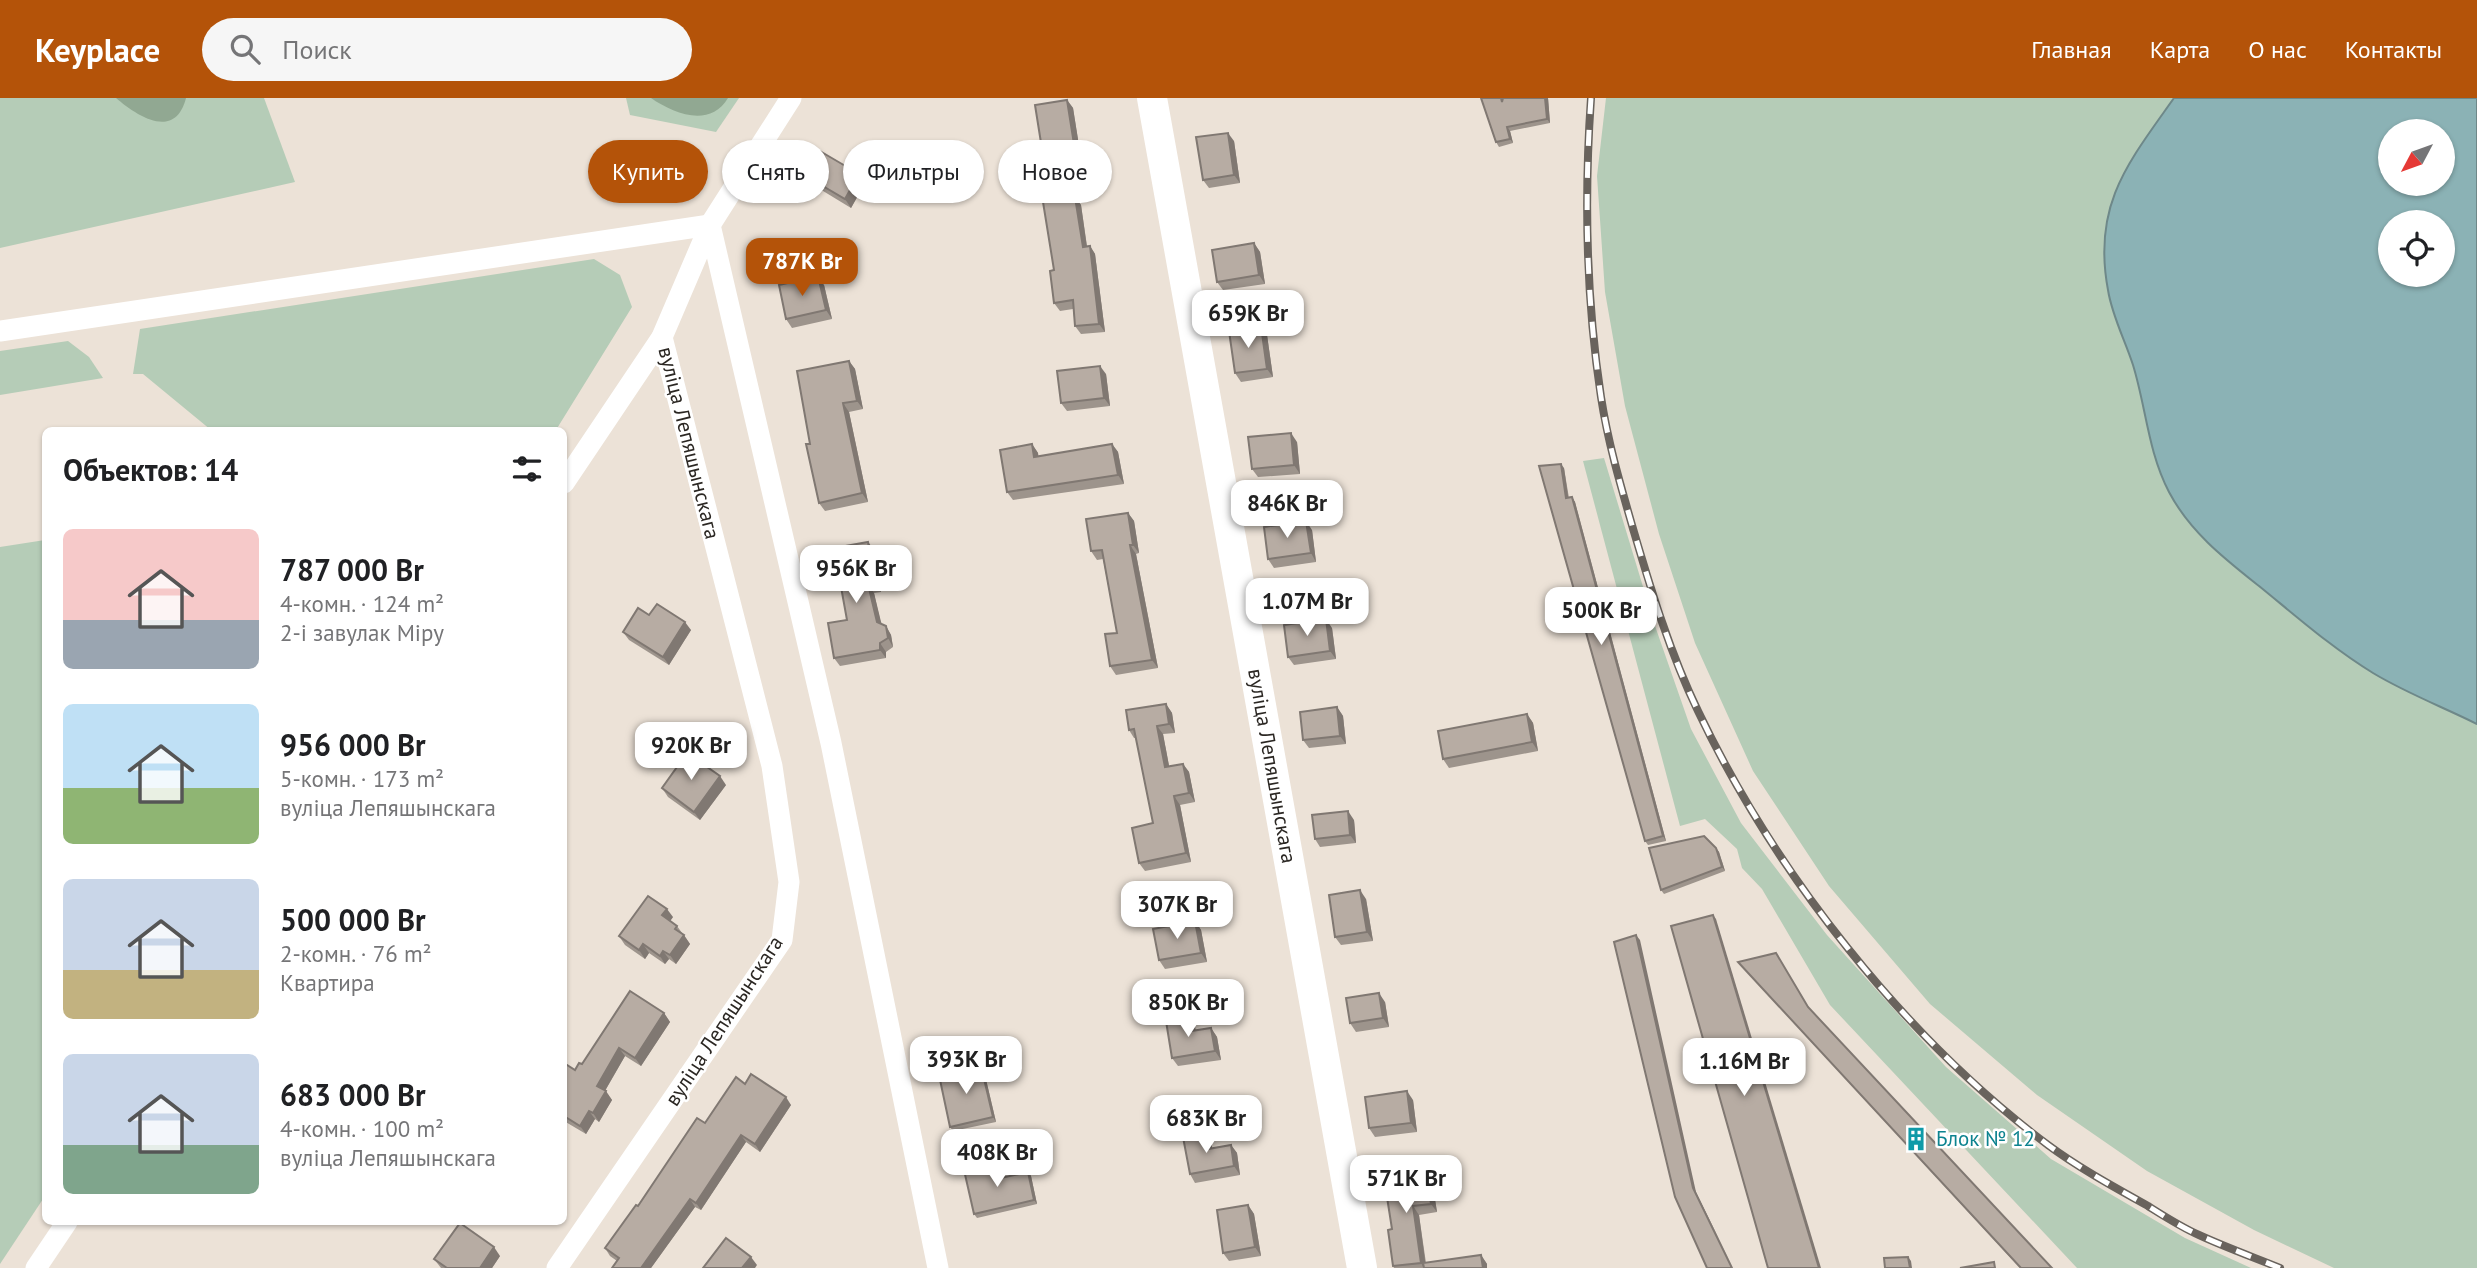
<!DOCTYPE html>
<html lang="ru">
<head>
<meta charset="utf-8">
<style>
  :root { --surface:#fff; --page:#f6f6f6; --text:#202124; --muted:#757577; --accent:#b45309 }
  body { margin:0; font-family:"PT Sans",sans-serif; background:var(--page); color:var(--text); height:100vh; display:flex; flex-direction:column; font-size:26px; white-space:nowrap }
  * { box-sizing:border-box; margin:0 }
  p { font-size:23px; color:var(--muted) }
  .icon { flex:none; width:38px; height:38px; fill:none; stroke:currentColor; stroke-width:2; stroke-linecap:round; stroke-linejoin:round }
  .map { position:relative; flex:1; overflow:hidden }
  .panel { position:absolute; left:42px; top:329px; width:525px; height:798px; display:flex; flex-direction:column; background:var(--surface); border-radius:10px; box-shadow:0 2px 5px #0004 }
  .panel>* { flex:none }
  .top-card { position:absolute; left:588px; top:42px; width:665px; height:63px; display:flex; gap:14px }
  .needle { width:46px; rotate:229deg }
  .fabs { position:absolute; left:2378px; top:21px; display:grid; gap:14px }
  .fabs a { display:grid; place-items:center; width:77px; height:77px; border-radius:50%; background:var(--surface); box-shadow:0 2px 5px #0004; font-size:35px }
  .price { position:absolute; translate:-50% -60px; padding:0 16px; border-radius:14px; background:#fff; color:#222; font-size:23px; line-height:46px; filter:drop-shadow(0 2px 4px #0008) }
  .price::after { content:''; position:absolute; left:50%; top:42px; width:21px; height:16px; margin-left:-10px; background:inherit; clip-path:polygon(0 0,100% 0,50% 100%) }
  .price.active { background:var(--accent); color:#fff }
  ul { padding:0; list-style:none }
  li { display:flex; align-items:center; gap:21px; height:175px; padding:0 21px }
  li span { display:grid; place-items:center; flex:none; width:196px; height:140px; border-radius:10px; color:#555 }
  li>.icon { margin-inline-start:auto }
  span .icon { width:84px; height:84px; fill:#fffc; stroke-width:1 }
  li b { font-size:30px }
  h2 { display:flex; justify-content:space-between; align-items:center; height:84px; padding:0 21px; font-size:30px }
  .pill { padding:0 24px; border-radius:32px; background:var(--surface); box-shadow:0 2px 5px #0004; font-size:24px; line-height:63px }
  .pill.active { background:var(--accent); color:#fff }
  header { display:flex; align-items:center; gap:42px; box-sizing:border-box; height:98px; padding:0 35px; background:var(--accent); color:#fff }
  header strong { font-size:33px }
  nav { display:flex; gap:38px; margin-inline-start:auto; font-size:24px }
  .search { width:490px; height:63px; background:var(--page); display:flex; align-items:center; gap:18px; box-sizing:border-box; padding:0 24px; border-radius:38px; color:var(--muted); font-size:26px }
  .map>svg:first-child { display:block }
</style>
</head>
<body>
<header>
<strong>Keyplace</strong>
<div class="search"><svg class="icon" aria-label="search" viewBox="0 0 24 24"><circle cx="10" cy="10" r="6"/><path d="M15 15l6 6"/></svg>Поиск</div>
<nav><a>Главная</a><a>Карта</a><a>О нас</a><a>Контакты</a></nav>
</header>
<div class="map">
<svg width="2477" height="1170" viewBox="0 0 2477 1170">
  <rect width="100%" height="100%" fill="#ece2d7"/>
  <g fill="#b5ccb7" fill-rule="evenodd">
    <path d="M0 0H264L295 84 0 150Z"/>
    <path d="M626 0H739L716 34 630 17Z"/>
    <path d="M1606 0H2477V1170H2334L2254 1132 2147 1073 2037 997 1930 906 1829 788 1753 673 1695 545 1659 436 1625 308 1605 194 1597 78ZM2390 33H2443V86H2390ZM2390 124H2443V177H2390Z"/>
    <path d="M594 161 620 177 632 209 556 332H211L143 276H133L140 231Z"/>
    <path d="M68 243 89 259 103 280 0 297V253Z"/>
    <path d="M1604 360 1654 525 1691 631 1741 725 1827 837 1946 969 2051 1061 2185 1140 2251 1170H2077L1830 907 1762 791 1742 770 1737 751 1705 721 1680 728 1583 363Z"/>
    <path d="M45 442V1098L0 1166V449Z"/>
  </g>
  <g fill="#91a892">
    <path d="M116 0H186C175 43 137 18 116 0Z"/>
    <path d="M651 0H728C710 30 674 16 651 0Z"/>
  </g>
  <path fill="#8bb2b5" stroke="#6e8889" stroke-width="2" fill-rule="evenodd" d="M2174 0H2477V626C2443 609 2406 595 2373 575 2332 550 2296 518 2259 488 2225 461 2190 434 2169 394 2148 354 2146 309 2133 267 2125 242 2112 218 2108 192 2092 107 2128 65 2174 0ZM2390 33H2443V86H2390ZM2390 124H2443V177H2390Z"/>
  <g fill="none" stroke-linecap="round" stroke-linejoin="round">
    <g stroke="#fff" stroke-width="21">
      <path d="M710 127 831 645 938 1170"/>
      <path d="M0 233 710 127"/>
      <path d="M564 385 662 239 710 127 791 0"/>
      <path d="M36 1170 67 1124"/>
      <path d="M557 1170 782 842 789 784 772 668 662 239"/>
    </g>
    <path stroke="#fff" stroke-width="30" d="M1152 0 1362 1170"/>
    <g stroke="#69635d" stroke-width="8">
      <path id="rail" d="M1591 0C1584 100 1586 200 1601 299 1608 345 1621 389 1634 434 1652 495 1670 555 1698 613 1775 775 1904 939 2048 1047 2079 1070 2114 1089 2148 1108 2164 1118 2181 1129 2199 1137 2225 1149 2253 1159 2280 1170"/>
    </g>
    <use href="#rail" stroke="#fff" stroke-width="5" stroke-dasharray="16" stroke-linecap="butt"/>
  </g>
  <g fill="#9d948c">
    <path d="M1481 0H1548L1550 25 1510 33 1513 45 1499 49 1496 44Z"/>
    <path d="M1067 2 1073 10 1080 54 1048 59 1042 51Z"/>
    <path d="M1234 43 1240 85 1209 90 1203 82Z"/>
    <path d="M799 74 865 85 851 110 805 82Z"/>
    <path d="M1075 99 1081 107 1087 148H1090L1095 156 1105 234 1081 236 1075 228 1073 211 1060 213 1054 205V172Z"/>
    <path d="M1254 145 1260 154 1265 186 1223 192 1217 184Z"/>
    <path d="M824 187 832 221 792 230 786 221Z"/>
    <path d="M1267 237 1273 279 1241 284 1235 275Z"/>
    <path d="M849 263 855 271 863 311 849 314 868 404 825 413 819 405Z"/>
    <path d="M1106 276 1110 308 1067 313 1061 305Z"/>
    <path d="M1297 344 1300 376 1258 379 1252 371Z"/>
    <path d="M1032 346 1038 355V358L1112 346 1118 354 1124 386 1013 402 1007 394Z"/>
    <path d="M1539 368 1564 370 1569 400 1572 399 1575 404 1666 743 1648 747 1645 743Z"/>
    <path d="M1128 415 1134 423 1139 455 1136 456 1158 570 1116 577 1110 568 1117 535 1103 461 1097 462 1091 453Z"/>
    <path d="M1312 432 1316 464 1274 470 1268 461Z"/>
    <path d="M868 444 874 452 881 494 874 495 881 526 886 528 891 537 893 549 886 554V560L840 568 834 560 847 522Z"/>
    <path d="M649 517 691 532 669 567 629 542 623 534Z"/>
    <path d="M1332 530 1336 561 1294 567 1288 559Z"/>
    <path d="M1166 606 1172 615 1175 635 1163 636 1169 668 1183 666 1189 674 1195 704 1180 707 1191 764 1145 773 1139 765 1153 725 1136 640H1134L1129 632Z"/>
    <path d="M1337 609 1343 618 1346 646 1309 650 1303 642Z"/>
    <path d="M1527 616 1533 625 1538 653 1449 670 1443 661Z"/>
    <path d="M726 687 700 722 668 699 662 690Z"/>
    <path d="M1354 722 1356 745 1320 749 1315 741Z"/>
    <path d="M1716 750 1719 754 1725 773 1664 796 1661 792Z"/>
    <path d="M1366 801 1373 843 1341 847 1335 839Z"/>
    <path d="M673 819 670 823 677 828 690 846 676 866 669 861 665 866 649 855 645 861 625 847 619 838Z"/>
    <path d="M1195 823 1201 832 1207 864 1165 871 1159 862Z"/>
    <path d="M1738 864 1809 910 2052 1170H2020Z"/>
    <path d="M1385 904 1389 929 1356 934 1350 925Z"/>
    <path d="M664 915 670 924 641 968 625 958 605 993 612 1002 599 1024 595 1021 586 1036 564 1023V965L575 972Z"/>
    <path d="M1195 928V933L1211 930 1217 939 1221 962 1178 968 1172 960Z"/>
    <path d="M981 968 984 973 996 1024 953 1033 950 1029Z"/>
    <path d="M745 986 791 1007 760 1054 746 1044 701 1112 695 1109 651 1170H612L617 1163 610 1158 605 1150 705 1025Z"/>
    <path d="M1413 1002 1417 1034 1375 1039 1369 1030Z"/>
    <path d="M1211 1044 1212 1050 1231 1047 1237 1055 1240 1077 1195 1085 1190 1076Z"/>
    <path d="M993 1066 996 1070 998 1081 1028 1074 1031 1078 1037 1106 977 1120 974 1116Z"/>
    <path d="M1426 1074 1432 1083 1437 1114 1419 1117 1426 1165 1481 1157 1487 1166V1170H1394L1393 1168 1392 1131Z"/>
    <path d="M1248 1107 1254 1116 1261 1158 1229 1163 1223 1155Z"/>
    <path d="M500 1158 492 1170H441L434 1161Z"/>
  </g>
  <g fill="#807872">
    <path d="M1545 0H1548L1550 25 1547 21Z"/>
    <path d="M1067 2 1073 10 1080 54 1074 46Z"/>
    <path d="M1507 29 1510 33 1513 45 1510 41Z"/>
    <path d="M1228 35 1234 43 1240 85 1234 77Z"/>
    <path d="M859 76 865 85 851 110 845 101Z"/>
    <path d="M1075 99 1081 107 1088 157 1083 149Z"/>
    <path d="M1254 145 1260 154 1265 186 1259 177Z"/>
    <path d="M1090 148 1095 156 1105 234 1099 226Z"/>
    <path d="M818 178 824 187 832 221 826 212Z"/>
    <path d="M1261 228 1267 237 1273 279 1267 271Z"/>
    <path d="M849 263 855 271 863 311 857 303Z"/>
    <path d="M1100 268 1106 276 1110 308 1104 300Z"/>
    <path d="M843 305 849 314 868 404 862 395Z"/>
    <path d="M1291 335 1297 344 1300 376 1294 367Z"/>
    <path d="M1032 346 1038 355 1040 367 1034 359Z"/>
    <path d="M1112 346 1118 354 1124 386 1118 377Z"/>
    <path d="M1561 366 1564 370 1569 405 1566 400Z"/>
    <path d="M1572 399 1575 404 1666 743 1663 738Z"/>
    <path d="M1128 415 1134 423 1139 455 1133 447Z"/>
    <path d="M1306 423 1312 432 1316 464 1311 455Z"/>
    <path d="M868 444 874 452 881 494 875 485Z"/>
    <path d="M1130 447 1136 456 1158 570 1152 562Z"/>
    <path d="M868 486 874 495 883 532 877 524Z"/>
    <path d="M1326 521 1332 530 1336 561 1330 553Z"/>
    <path d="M685 524 691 532 669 567 663 559Z"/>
    <path d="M886 528 891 537 893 549 888 540Z"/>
    <path d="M880 545 886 554V560L880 552Z"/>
    <path d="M1166 606 1172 615 1175 635 1169 626Z"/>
    <path d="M1337 609 1343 618 1346 646 1340 638Z"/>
    <path d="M1527 616 1533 625 1538 653 1532 644Z"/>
    <path d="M1157 628 1163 636 1171 678 1165 669Z"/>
    <path d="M1183 666 1189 674 1195 704 1189 695Z"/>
    <path d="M720 678 726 687 700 722 694 714Z"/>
    <path d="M1174 698 1180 707 1191 764 1186 755Z"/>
    <path d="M1348 713 1354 722 1356 745 1350 737Z"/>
    <path d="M1716 750 1719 754 1725 773 1722 769Z"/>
    <path d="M1360 792 1366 801 1373 843 1367 834Z"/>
    <path d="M667 811 673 819 668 826 662 817Z"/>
    <path d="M1713 817 1716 821 1821 1170H1819Z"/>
    <path d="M1195 823 1201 832 1207 864 1201 855Z"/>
    <path d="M684 837 690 846 676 866 670 857Z"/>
    <path d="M1636 837 1640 842 1696 1094 1733 1170 1693 1090Z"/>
    <path d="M643 846 649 855 645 861 639 852Z"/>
    <path d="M663 853 669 861 665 866 660 858Z"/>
    <path d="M1379 895 1385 904 1389 929 1383 920Z"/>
    <path d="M664 915 670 924 641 968 635 960Z"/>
    <path d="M1189 920 1195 928 1197 942 1191 933Z"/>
    <path d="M1211 930 1217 939 1221 962 1215 953Z"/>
    <path d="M619 950 625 958 603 996 597 988Z"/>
    <path d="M981 968 984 973 996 1024 993 1019Z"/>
    <path d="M606 993 612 1002 599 1024 593 1015Z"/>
    <path d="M1407 993 1413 1002 1417 1034 1411 1025Z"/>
    <path d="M786 999 791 1007 760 1054 755 1046Z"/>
    <path d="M589 1013 595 1021 586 1036 580 1028Z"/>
    <path d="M1205 1036 1211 1044 1214 1059 1208 1051Z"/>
    <path d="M741 1037 746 1044 701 1112 696 1105Z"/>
    <path d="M1231 1047 1237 1055 1240 1077 1234 1068Z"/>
    <path d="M993 1066 996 1070 999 1086 996 1081Z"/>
    <path d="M1028 1074 1031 1078 1037 1106 1034 1102Z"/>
    <path d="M1426 1074 1432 1083 1437 1114 1431 1106Z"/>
    <path d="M690 1101 695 1109 651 1170H641Z"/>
    <path d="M1248 1107 1254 1116 1261 1158 1255 1149Z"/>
    <path d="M1413 1108 1419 1117 1426 1170H1424L1421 1165Z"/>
    <path d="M494 1149 500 1158 492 1170H480Z"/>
    <path d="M1481 1157 1487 1166V1170H1483Z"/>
    <path d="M751 1159 757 1167 755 1170H742Z"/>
    <path d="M1908 1159 1911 1163 1912 1170H1910Z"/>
  </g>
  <g fill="#b7aca3" stroke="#807872" stroke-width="2">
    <path d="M1481 0H1501L1502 4 1503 0H1545L1547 21 1507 29 1510 41 1496 44Z"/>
    <path d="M1067 2 1074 46 1042 51 1035 7Z"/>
    <path d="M1228 35 1234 77 1203 82 1196 39Z"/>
    <path d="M813 49 859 76 845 101 799 74Z"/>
    <path d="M1075 99 1083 149 1090 148 1099 226 1075 228 1073 202 1054 205 1050 173 1054 172 1043 104Z"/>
    <path d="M1254 145 1259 177 1217 184 1212 152Z"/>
    <path d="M818 178 826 212 786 221 779 187Z"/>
    <path d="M1261 228 1267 271 1235 275 1229 233Z"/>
    <path d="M849 263 857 303 843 305 862 395 819 405 806 346H810L797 273Z"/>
    <path d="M1100 268 1104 300 1061 305 1057 273Z"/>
    <path d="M1291 335 1294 367 1252 371 1248 339Z"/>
    <path d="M1032 346 1034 359 1112 346 1118 377 1007 394 1000 352Z"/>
    <path d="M1561 366 1566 400 1572 399 1663 738 1645 743 1539 368Z"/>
    <path d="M1128 415 1133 447H1130L1152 562 1110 568 1105 536 1117 535 1102 452 1091 453 1086 421Z"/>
    <path d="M1306 423 1311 455 1268 461 1264 429Z"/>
    <path d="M868 444 875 485 868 486 877 524 886 528 888 540 880 545V552L834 560 828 525 847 522 834 450Z"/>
    <path d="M657 506 685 524 663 559 623 534 638 510 649 517Z"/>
    <path d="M1326 521 1330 553 1288 559 1284 527Z"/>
    <path d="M1166 606 1169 626 1157 628 1165 669 1183 666 1189 695 1174 698 1186 755 1139 765 1132 730 1153 725 1134 631 1129 632 1126 612Z"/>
    <path d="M1337 609 1340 638 1303 642 1300 614Z"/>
    <path d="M1527 616 1532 644 1443 661 1438 633Z"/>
    <path d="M687 655 720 678 694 714 662 690Z"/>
    <path d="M1348 713 1350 737 1315 741 1312 717Z"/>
    <path d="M1704 738 1716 750 1722 769 1661 792 1649 750Z"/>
    <path d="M1360 792 1367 834 1335 839 1329 797Z"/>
    <path d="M648 798 667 811 662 817 677 828 675 831 684 837 670 857 663 853 660 858 643 846 639 852 619 838Z"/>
    <path d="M1713 817 1819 1170H1768L1671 828Z"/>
    <path d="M1195 823 1201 855 1159 862 1153 831Z"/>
    <path d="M1636 837 1693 1090 1732 1170H1707L1675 1099 1614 844Z"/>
    <path d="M1776 855 1808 909 2052 1170H2021L1738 864Z"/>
    <path d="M630 893 664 915 635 960 619 950 597 988 606 993 593 1015 589 1013 580 1028 564 1018V965L575 972 579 965 582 966Z"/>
    <path d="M1379 895 1383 920 1350 925 1346 900Z"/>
    <path d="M1189 920 1191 933 1211 930 1215 953 1172 960 1166 923Z"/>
    <path d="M981 968 993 1019 950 1029 939 977Z"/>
    <path d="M751 976 786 999 755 1046 741 1037 696 1105 690 1101 641 1170H612L619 1160 605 1150 636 1107 638 1108 697 1020 705 1025 736 979 745 986Z"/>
    <path d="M1407 993 1411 1025 1369 1030 1365 999Z"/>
    <path d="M1205 1036 1208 1051 1231 1047 1234 1068 1190 1076 1183 1039Z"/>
    <path d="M993 1066 996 1081 1028 1074 1034 1102 974 1116 964 1072Z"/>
    <path d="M1426 1074 1431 1106 1413 1108 1421 1165 1393 1168 1388 1132 1392 1131 1384 1080Z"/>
    <path d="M1248 1107 1255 1149 1223 1155 1217 1112Z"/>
    <path d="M460 1125 494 1149 480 1170H447L434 1161Z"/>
    <path d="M726 1140 751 1159 742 1170H703Z"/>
    <path d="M1481 1157 1483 1170H1424L1423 1165Z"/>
    <path d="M1908 1159 1910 1170H1885L1884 1160Z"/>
    <path d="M1994 1164 1995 1170H1960Z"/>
  </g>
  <defs>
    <g id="building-bare" transform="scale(1.89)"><path d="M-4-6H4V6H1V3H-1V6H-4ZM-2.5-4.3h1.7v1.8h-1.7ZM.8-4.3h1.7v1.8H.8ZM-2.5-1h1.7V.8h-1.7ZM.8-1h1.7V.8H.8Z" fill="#0f9aa8" stroke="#fff" stroke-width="2.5" paint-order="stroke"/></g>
  </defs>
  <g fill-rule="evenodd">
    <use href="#building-bare" x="1916" y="1041"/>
  </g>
  <g text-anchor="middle" stroke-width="5" stroke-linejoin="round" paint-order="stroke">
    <g font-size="21" fill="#2b2723" stroke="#fff">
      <text transform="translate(689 345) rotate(76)" y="7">вуліца Лепяшынскага</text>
      <text transform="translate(1272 668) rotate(80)" y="7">вуліца Лепяшынскага</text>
      <text transform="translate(724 923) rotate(-57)" y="7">вуліца Лепяшынскага</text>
    </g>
    <g font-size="21" fill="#0d838f" stroke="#fff" text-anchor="start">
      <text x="1936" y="1048">Блок № 12</text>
    </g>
  </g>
</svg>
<div class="fabs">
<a><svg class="needle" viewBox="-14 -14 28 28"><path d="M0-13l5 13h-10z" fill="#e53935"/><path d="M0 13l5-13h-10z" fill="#757577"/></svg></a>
<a><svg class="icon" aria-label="locate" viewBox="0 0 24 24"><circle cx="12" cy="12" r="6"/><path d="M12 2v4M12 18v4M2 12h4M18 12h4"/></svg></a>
</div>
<b class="price active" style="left:802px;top:200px">787K Br</b>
<b class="price" style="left:1248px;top:252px">659K Br</b>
<b class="price" style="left:1287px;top:442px">846K Br</b>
<b class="price" style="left:856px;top:507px">956K Br</b>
<b class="price" style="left:1307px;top:540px">1.07M Br</b>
<b class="price" style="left:1601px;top:549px">500K Br</b>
<b class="price" style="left:691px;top:684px">920K Br</b>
<b class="price" style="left:1177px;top:843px">307K Br</b>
<b class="price" style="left:1188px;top:941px">850K Br</b>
<b class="price" style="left:966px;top:998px">393K Br</b>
<b class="price" style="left:1744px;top:1000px">1.16M Br</b>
<b class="price" style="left:1206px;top:1057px">683K Br</b>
<b class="price" style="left:997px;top:1091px">408K Br</b>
<b class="price" style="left:1406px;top:1117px">571K Br</b>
<div class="top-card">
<a class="pill active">Купить</a>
<a class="pill">Снять</a>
<a class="pill">Фильтры</a>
<a class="pill">Новое</a>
</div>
<section class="panel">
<h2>Объектов: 14<svg class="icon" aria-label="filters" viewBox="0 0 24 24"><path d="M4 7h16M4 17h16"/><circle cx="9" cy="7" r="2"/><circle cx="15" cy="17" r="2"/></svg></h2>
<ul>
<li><span style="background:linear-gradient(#f6c9c9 65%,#9aa5b1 0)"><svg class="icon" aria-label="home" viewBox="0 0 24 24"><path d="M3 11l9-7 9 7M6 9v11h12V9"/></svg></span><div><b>787 000 Br</b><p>4-комн. · 124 m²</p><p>2-і завулак Міру</p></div></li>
<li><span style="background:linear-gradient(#bfe0f5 60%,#8fb573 0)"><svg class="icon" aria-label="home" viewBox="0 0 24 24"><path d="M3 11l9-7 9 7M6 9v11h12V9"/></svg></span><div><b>956 000 Br</b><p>5-комн. · 173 m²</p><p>вуліца Лепяшынскага</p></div></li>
<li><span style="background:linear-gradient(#c9d6e8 65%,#c2b280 0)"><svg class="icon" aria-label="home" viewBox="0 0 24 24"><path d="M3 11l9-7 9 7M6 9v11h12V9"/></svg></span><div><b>500 000 Br</b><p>2-комн. · 76 m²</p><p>Квартира</p></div></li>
<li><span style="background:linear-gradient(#c9d6e8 65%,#7fa58c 0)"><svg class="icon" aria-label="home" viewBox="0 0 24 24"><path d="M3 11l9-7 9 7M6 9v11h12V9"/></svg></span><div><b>683 000 Br</b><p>4-комн. · 100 m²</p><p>вуліца Лепяшынскага</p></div></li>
</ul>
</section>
</div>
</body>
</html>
